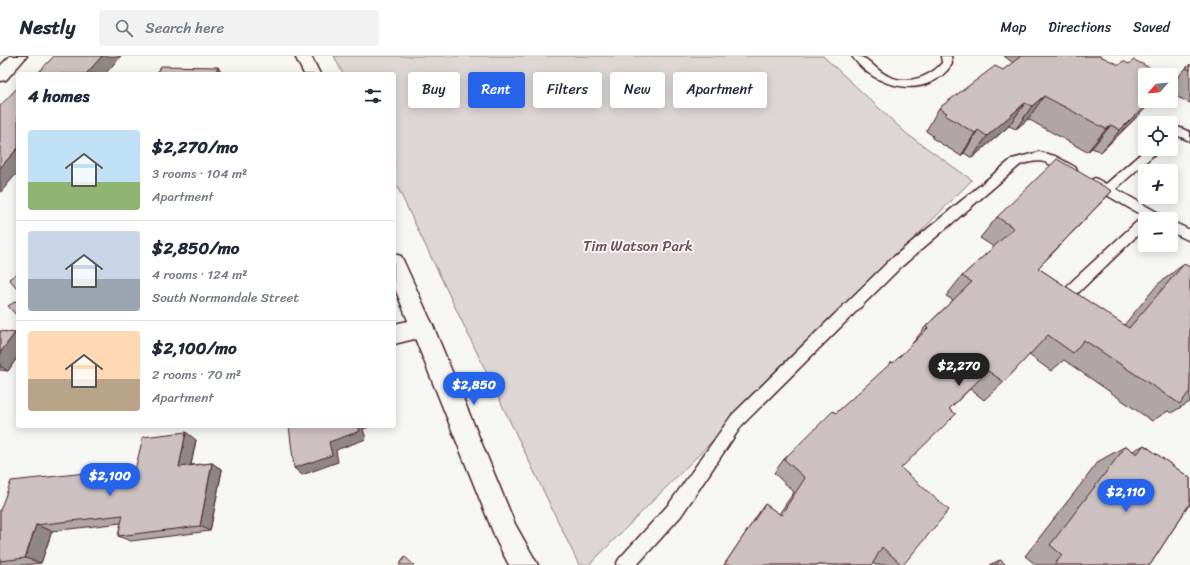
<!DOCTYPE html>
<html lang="en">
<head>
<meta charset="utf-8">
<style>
  :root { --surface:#fff; --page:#f2f2f3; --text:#1f2937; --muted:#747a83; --line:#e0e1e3; --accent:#2563eb }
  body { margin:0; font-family:Sriracha,sans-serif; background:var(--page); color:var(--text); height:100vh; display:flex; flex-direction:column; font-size:15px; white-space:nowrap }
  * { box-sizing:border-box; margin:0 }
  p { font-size:13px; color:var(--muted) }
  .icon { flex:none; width:22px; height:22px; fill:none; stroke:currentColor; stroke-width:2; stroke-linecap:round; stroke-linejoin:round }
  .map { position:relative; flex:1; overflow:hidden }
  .details { position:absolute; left:16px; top:16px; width:380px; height:356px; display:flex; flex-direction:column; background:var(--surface); border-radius:4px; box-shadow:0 2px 10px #0003 }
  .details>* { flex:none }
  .guide { position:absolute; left:408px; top:16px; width:380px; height:36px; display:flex; gap:8px }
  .needle { width:26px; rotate:243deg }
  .fabs { position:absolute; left:1138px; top:12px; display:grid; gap:8px }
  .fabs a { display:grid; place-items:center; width:40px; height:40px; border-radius:4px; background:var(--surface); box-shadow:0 2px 10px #0003; font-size:20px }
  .price { position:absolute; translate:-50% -34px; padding:0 9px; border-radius:14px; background:var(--accent); color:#fff; font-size:13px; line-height:26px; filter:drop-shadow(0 1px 2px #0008) }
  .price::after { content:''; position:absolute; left:50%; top:24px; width:12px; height:9px; margin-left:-6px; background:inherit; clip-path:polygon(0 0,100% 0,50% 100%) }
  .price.active { background:#222; color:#fff }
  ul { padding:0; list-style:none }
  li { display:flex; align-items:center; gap:12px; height:100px; padding:0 12px }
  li+li { border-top:1px solid var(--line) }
  li span { display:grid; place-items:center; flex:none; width:112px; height:80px; border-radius:4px; color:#555 }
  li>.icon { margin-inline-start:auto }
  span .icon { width:48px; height:48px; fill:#fffc; stroke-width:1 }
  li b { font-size:17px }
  h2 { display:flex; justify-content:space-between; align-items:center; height:48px; padding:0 12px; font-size:17px }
  .chip { padding:0 14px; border-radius:4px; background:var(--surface); box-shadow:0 2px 10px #0003; font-size:14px; line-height:36px }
  .chip.active { background:var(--accent); color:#fff }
  header { display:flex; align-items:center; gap:24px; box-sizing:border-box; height:56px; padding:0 20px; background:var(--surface); border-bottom:1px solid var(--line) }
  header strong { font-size:19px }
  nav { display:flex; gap:22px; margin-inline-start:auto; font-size:14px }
  .search { width:280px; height:36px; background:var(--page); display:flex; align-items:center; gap:10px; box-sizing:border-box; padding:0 14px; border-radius:4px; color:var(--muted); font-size:15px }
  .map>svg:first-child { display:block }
</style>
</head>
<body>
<header>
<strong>Nestly</strong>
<div class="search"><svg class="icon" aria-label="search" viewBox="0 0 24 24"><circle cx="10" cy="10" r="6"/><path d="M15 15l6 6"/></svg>Search here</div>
<nav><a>Map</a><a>Directions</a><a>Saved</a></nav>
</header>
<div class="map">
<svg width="1190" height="509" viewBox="0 0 1190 509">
  <rect width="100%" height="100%" fill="#f6f6f2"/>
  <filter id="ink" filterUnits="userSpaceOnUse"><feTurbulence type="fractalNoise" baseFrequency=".025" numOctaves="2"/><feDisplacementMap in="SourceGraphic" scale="8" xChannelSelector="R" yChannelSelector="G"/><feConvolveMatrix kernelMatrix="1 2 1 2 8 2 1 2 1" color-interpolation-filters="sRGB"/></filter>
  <g filter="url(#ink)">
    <path fill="#ddd6d5" stroke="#947a80" d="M334 0H823L907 78 972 124 589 509H579L394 124V18H343Z"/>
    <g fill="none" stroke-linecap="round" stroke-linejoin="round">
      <g stroke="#4a1f2b" stroke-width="3">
        <g id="lane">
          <path d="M852 0C869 0 869 8 883 17 902 30 927 24 942 7L941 0H951L952 8C928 45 874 33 852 0Z"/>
          <path d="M1175 70 1190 76V85L1176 79 1171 82V71Z"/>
          <path d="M1146 93H1160L1116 133 1164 160 1165 163H1145V172L1079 236 1074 238 1069 236 1067 232 1069 228 1143 160 1091 130 1089 127 1091 124 1095 122 1106 128Z"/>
          <path d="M1039 96 1055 100 1075 111 1077 114 1075 117 1071 118C1048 111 1048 99 1020 109L901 211 742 369 681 460 637 509H616L619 503 669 448 732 359 891 203 1012 103Z"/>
          <path d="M1171 165 1190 174V185L1171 176Z"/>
        </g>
      </g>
      <g stroke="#4a1f2b" stroke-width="3">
        <g id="street">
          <path d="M10 0H27L6 24 0 25V10Z"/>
          <path d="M423 262 431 265 434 272 431 279 394 288V268Z"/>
        </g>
      </g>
      <g stroke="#4a1f2b" stroke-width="3">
        <g id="secondary">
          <path d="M295 0H311L320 18H304Z"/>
          <path d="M394 198 401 200 404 206 434 272 515 468 538 509H509L497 486 394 230Z"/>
        </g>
      </g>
      <use href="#lane" fill="#f6f6f2" fill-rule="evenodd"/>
      <use href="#street" fill="#f6f6f2" fill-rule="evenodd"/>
      <use href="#secondary" fill="#f6f6f2" fill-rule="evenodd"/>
    </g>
    <g fill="#afa6a5" stroke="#4a1f2b">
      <path d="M1004 0H1100L1145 45H1153L1101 96 1092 92 1087 96 1028 63 1016 73 1009 70 972 102 964 97 961 100 932 82 933 80 926 75 939 52 1003 14 1013 7Z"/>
      <path d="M1190 8V47L1171 38V29L1186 12Z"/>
      <path d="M1112 135 1038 212 1124 269 1158 228 1184 208 1189 211 1190 210V346L1171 357 1168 355 1152 365 1064 304 1051 315 1029 299 1004 326 984 344 970 333 949 353 901 412 903 509H875L873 507 872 509H724L765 448 779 458 794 436 774 417 784 403 836 357 893 307 911 289 926 270 953 244 946 240 962 220 994 191 980 182 997 161Z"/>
      <path d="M0 275 15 277 18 279V300L8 315 0 314Z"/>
      <path d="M196 384 191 409 212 407 222 414 210 475 131 485 118 480 121 467 52 475 41 507 24 509H0V454L96 422 134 418Z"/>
      <path d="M1144 389 1190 422V450L1189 449 1150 509H1036L1025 500 1099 405 1126 390 1133 395Z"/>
      <path d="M1000 504 1006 509H989Z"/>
    </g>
    <g fill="#8f8786" stroke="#4a1f2b">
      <path d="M102 0H121L105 18H86Z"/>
      <path d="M218 11 222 18H215Z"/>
      <path d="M1044 40 1028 63 1016 73 1032 50Z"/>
      <path d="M1149 45H1153L1101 96 1120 74Z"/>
      <path d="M1025 47 1009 70 972 102 987 80Z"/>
      <path d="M1111 69 1092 92 1087 96 1106 73Z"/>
      <path d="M978 74 964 97 961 100 975 77Z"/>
      <path d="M18 92V116L0 137V112Z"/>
      <path d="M1112 135 1092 156 1019 232 1038 212Z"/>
      <path d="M15 277 18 279V300L8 315 0 310V297Z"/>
      <path d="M358 370H372L363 373 366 383 336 394 338 406 302 419 294 412 329 386Z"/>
      <path d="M186 376 196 384 189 418 179 411Z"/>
      <path d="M212 407 222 414 210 475 200 470Z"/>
      <path d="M86 417 99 424H85Z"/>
      <path d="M36 469 52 475 41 507 25 502Z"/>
    </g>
    <g fill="#ccc1c0" stroke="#4a1f2b">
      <path d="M54 0H102L86 18H37Z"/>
      <path d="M1021 0H1100L1119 9 1123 5 1129 8 1134 4 1164 19H1145V45H1149L1120 74 1111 69 1106 73 1044 40 1032 50 1025 47 987 80 978 74 975 77 945 59 947 57 939 52 995 10 1003 14Z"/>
      <path d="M1190 8V14L1186 12Z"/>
      <path d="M161 10 218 11 215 18H156Z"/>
      <path d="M18 31V92L0 112V50Z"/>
      <path d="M1057 103 1112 135 1038 212 1129 272 1184 208 1190 211V335L1180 348 1084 284 1073 297 1048 279 1004 326 988 315 949 353 956 358 901 412 949 454 903 509H902L882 491 872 509H724L765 448 781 459 805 422 784 403 833 355 836 357 892 306 893 307 928 272 926 270 972 226 962 220 1014 172 997 161Z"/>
      <path d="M18 217V233L9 223Z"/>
      <path d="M18 244V261L8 250Z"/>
      <path d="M0 275 15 277 0 297Z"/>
      <path d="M289 370H358L360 375 329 386 332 399 294 412Z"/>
      <path d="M186 376 179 411 212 407 200 470 118 480 123 459 36 469 25 502 0 505V454L11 425 86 417 85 424 134 418 143 381Z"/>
      <path d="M1144 389 1190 422V447L1150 509H1054L1062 499 1050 489 1126 390 1137 398Z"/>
      <path d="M405 501 414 509H399Z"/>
      <path d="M1000 504 1006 509H996Z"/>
    </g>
  </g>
  <g text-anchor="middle" stroke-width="4" stroke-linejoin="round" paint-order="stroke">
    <g font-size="15" fill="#6f4d56" stroke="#f6f6f2">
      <text x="638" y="195">Tim Watson Park</text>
    </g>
  </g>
</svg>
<div class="fabs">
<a><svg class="needle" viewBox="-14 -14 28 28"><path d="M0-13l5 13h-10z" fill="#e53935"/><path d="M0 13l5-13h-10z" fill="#747a83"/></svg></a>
<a><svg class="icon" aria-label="locate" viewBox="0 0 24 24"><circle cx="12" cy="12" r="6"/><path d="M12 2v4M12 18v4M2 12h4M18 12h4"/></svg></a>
<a>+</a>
<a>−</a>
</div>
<b class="price active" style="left:959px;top:331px">$2,270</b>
<b class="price" style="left:474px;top:350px">$2,850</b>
<b class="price" style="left:110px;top:441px">$2,100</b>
<b class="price" style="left:1126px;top:457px">$2,110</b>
<div class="guide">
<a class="chip">Buy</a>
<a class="chip active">Rent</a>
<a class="chip">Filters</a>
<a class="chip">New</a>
<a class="chip">Apartment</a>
</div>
<section class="details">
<h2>4 homes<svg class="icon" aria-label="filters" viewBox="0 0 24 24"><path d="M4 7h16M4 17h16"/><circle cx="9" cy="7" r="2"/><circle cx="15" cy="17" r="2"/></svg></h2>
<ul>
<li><span style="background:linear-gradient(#bfe0f5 65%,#8fb573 0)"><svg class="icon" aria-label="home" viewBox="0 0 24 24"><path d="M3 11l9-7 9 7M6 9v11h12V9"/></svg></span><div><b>$2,270/mo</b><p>3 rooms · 104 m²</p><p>Apartment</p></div></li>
<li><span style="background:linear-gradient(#c9d6e8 60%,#9aa5b1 0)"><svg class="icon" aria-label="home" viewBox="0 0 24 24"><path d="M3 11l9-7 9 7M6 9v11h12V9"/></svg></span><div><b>$2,850/mo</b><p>4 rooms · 124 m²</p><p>South Normandale Street</p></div></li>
<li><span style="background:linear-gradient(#ffd9b3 60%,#b9a48a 0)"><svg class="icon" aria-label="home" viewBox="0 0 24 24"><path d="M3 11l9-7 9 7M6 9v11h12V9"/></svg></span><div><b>$2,100/mo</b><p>2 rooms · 70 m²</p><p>Apartment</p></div></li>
</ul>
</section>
</div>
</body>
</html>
